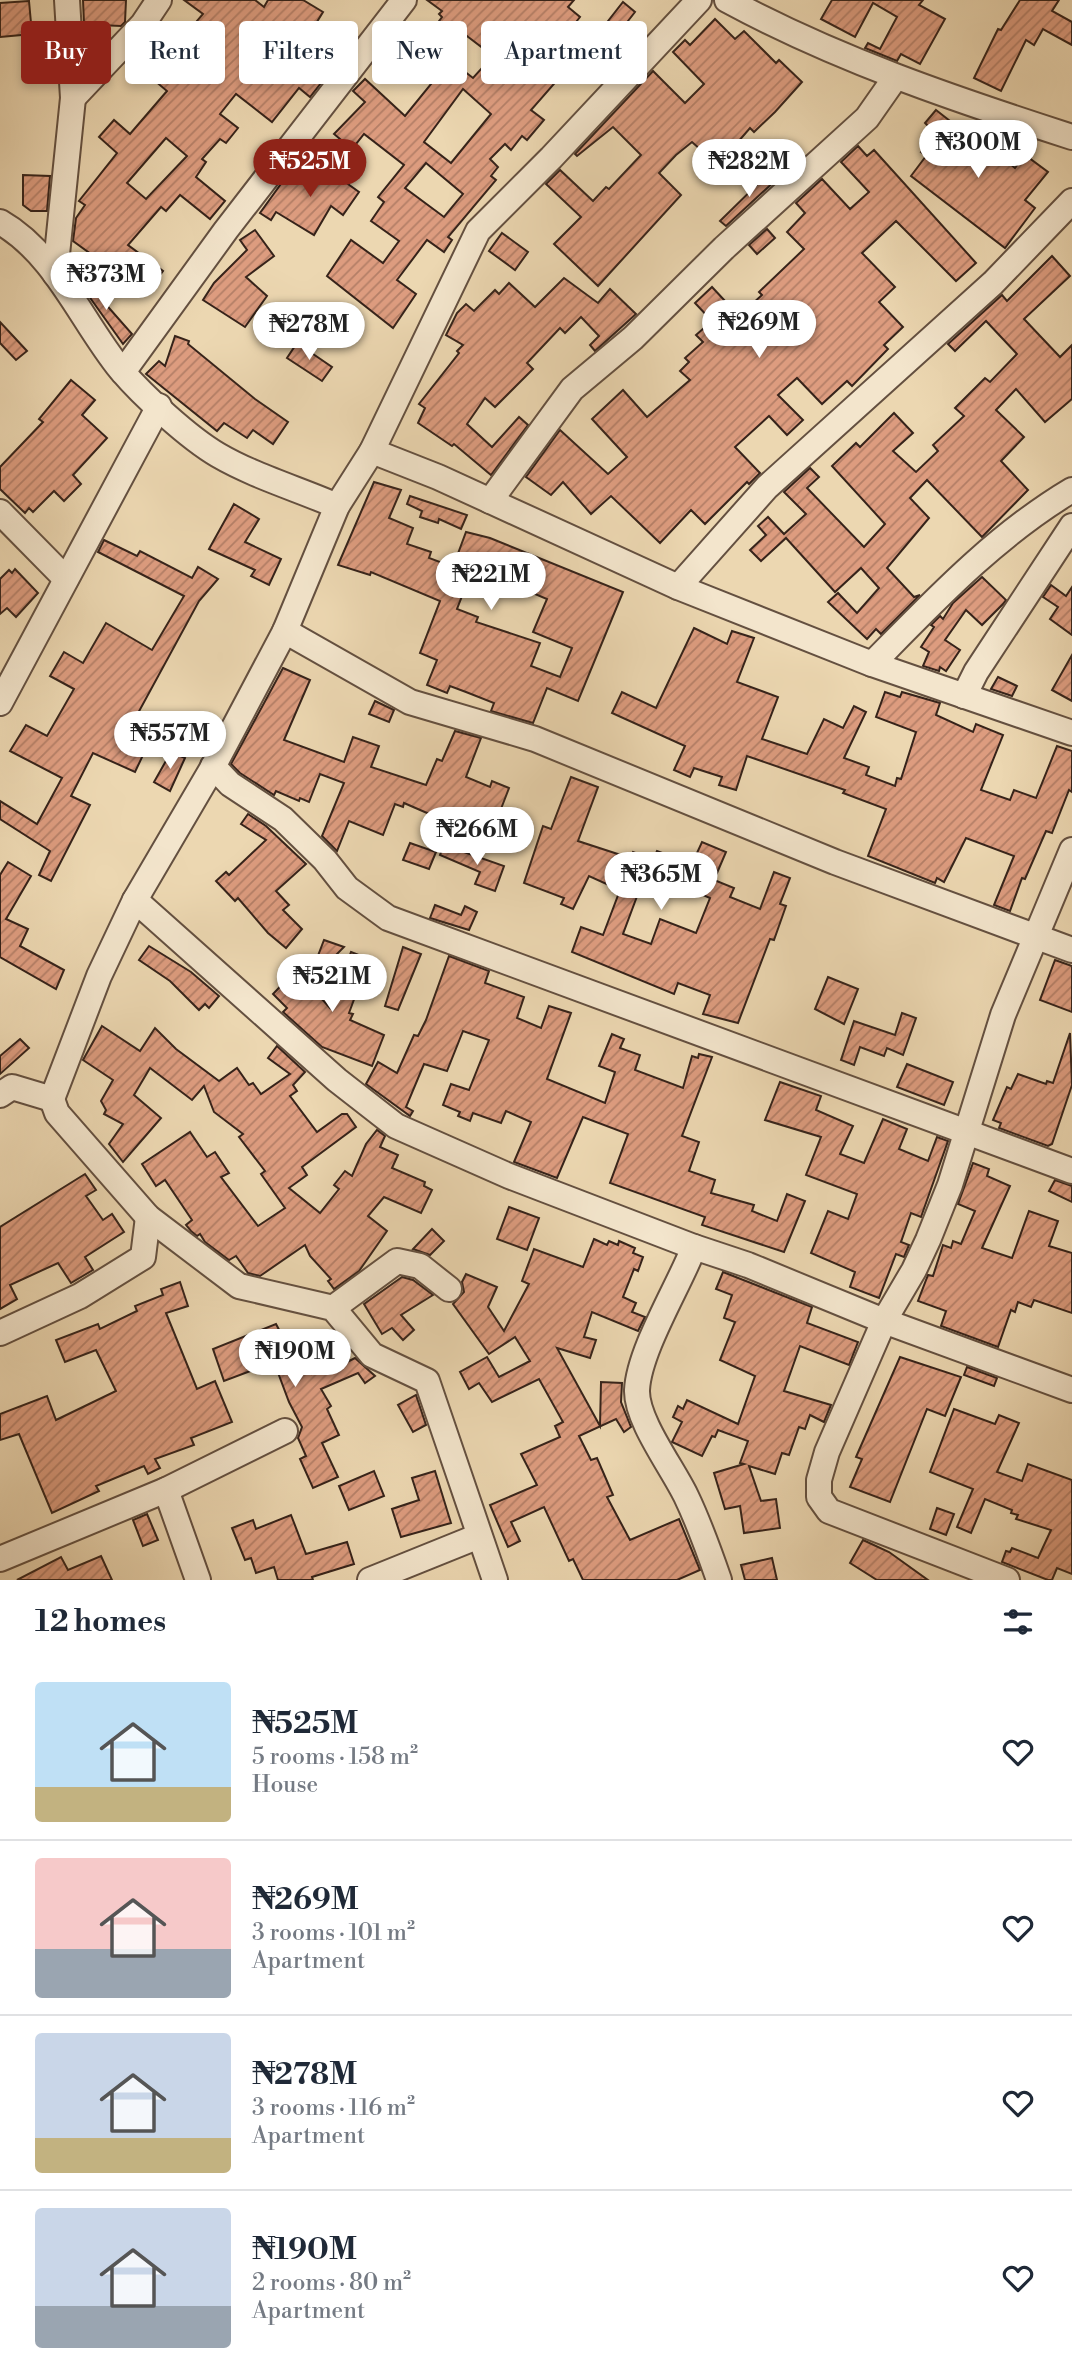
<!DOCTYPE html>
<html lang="en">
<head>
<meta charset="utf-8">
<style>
  :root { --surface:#fff; --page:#f6f6f7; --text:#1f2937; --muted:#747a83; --line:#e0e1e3; --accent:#8f2418 }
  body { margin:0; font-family:"Libre Bodoni",serif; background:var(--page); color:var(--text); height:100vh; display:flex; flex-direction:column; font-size:26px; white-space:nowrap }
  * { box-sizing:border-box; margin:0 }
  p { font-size:23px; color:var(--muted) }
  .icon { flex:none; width:38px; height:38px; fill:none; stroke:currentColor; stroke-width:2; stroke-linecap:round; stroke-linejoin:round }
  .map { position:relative; height:1580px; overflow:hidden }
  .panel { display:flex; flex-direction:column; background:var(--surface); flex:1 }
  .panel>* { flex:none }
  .guide { position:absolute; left:21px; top:21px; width:700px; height:63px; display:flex; gap:14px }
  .price { position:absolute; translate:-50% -60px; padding:0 16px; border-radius:24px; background:#fff; color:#222; font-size:23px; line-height:46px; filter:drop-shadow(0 2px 4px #0008) }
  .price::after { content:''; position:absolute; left:50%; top:42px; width:21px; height:16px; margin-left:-10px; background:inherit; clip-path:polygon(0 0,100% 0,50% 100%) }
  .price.on { background:var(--accent); color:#fff }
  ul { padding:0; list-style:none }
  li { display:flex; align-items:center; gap:21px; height:175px; padding:0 35px }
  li+li { border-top:2px solid var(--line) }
  li span { display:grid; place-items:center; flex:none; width:196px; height:140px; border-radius:7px; color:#555 }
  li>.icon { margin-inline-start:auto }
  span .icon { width:84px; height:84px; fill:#fffc; stroke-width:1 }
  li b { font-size:30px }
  h2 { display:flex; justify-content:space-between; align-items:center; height:84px; padding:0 35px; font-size:30px }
  .pill { padding:0 24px; border-radius:7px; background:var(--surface); box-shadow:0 4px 10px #0003; font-size:24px; line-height:63px }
  .pill.on { background:var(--accent); color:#fff }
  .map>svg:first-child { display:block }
</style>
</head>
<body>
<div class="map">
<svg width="1072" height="1580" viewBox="0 0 1072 1580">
  <defs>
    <pattern id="building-hatch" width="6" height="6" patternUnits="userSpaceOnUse" patternTransform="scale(1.75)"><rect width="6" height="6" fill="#dd9c7f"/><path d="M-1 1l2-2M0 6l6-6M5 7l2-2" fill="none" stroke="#b47f67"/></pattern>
  </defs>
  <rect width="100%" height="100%" fill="#ecd7b1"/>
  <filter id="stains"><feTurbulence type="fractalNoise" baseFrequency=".00286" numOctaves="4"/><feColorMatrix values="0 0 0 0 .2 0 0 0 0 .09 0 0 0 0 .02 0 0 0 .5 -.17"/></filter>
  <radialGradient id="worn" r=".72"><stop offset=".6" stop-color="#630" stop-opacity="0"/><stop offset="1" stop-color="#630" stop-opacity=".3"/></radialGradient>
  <g fill="url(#building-hatch)" stroke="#36231a" stroke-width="2" fill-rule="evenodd">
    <path d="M83 0H126L125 22 121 26 99 25 97 48 85 47Z"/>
    <path d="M184 0H255L264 7 268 0H303L323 12 307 38 312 42 306 51 332 69 310 97 299 88 272 122 236 94 220 114 238 128 226 143 220 139 202 159 206 162 196 177 225 201 210 219 180 195 166 211 161 207 128 245 163 271 146 294 73 241 76 218 85 205 79 201 117 153 99 137 114 120 130 134 167 91 148 75 173 47 166 42 178 28 186 34 203 14ZM166 138 187 156 146 199 127 183Z"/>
    <path d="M427 0H574L568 7 580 17 561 41 581 53 531 110 544 120 527 140 522 136 511 150 505 144 490 159 498 167 491 176 496 180 448 237 452 240 444 252 427 240 397 280 416 294 393 328 327 276 351 240 383 263 399 241 371 221 384 202 378 197 404 165 364 134 352 149 334 134 365 102 353 91 365 79 405 116 436 78 411 59 442 17 439 14 442 11ZM463 33 493 56 473 78 446 57ZM463 89 491 114 451 163 424 142ZM426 163 463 194 444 217 405 188Z"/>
    <path d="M832 0H923L919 5 945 19 920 64 901 54 897 61 865 48 868 43 880 49 897 17 873 3 855 37 821 19Z"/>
    <path d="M1020 0H1059L1052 11 1072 22V45L1043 29 1034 45 1026 40 1001 91 974 78 998 29 1001 30Z"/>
    <path d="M29 1 32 34 0 37V3Z"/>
    <path d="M623 2 635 12 613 40 601 30Z"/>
    <path d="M715 19 735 39 744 31 776 63 779 60 802 82 775 112 754 132 750 128 718 165 692 142 676 155 659 173 681 195 598 286 554 244 581 217 546 184 560 170 593 201 606 187 609 189 641 155 613 127 577 156 575 154 653 71 685 103 704 84 673 52 685 40 690 45Z"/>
    <path d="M936 110 959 128H968L1015 168 1025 155 1048 172 1025 200 1035 208 1005 248 911 176 926 156 921 152 935 133 925 123Z"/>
    <path d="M858 146 867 156 874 150 976 263 956 281 896 221 862 253 895 287 879 302 903 327 884 345 888 349 852 386 847 381 822 404 797 378 778 395 803 420 787 435 769 416 735 447 760 473 749 484 747 482 705 524 691 510 660 543 611 496 591 514 563 482 551 495 526 477 560 430 608 474 627 457 592 419 623 390 647 417 690 380 680 371 689 362 685 358 703 342 696 335 712 321 695 303 712 287 739 316 762 295 759 292 804 249 787 232 805 213 796 203 822 179 850 209 869 192 841 162Z"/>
    <path d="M320 164 359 192 343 215 331 206 314 235 276 212 271 220 260 213 291 170 305 184Z"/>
    <path d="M770 172 777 179 726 226 720 221Z"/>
    <path d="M23 175 50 176 47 211H31L23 205Z"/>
    <path d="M767 229 775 238 757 254 749 245Z"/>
    <path d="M255 230 274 256 246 277 267 296 245 327 203 300 214 283 247 250 240 240Z"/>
    <path d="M502 233 528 252 515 270 489 251Z"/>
    <path d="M1052 256 1070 276 1024 319 1060 357 1072 345V399L1045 422 1016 389 996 410 1024 437 1001 461 1028 490 982 537 927 480 910 498 929 518 887 568 914 597 920 595 881 634 876 629 867 639 828 602 838 593 857 613 879 588 861 568 835 592 786 538 761 561 750 550 766 535 758 526 768 517 784 534 806 514 784 492 810 468 819 477 807 488 864 547 885 524 832 466 856 443 860 447 894 413 913 433 893 451 916 472 938 451 933 445 964 416 955 408 985 378 990 382 1017 354 986 321 955 351 948 344 1002 295 1007 301Z"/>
    <path d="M80 275 132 334 123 344 76 278Z"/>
    <path d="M564 278 598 303 610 289 636 314 595 351 590 345 599 336 581 317 565 333 560 328 527 363 533 369 495 407 485 398 467 424 492 447 519 417 528 425 491 475 454 444 452 446 418 423 425 408 419 404 459 353 457 351 463 345 446 335 457 313 466 304 474 311 495 290 499 294 509 283 535 307Z"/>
    <path d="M293 311 318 333 308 343 283 321Z"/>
    <path d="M0 322 27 351 16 360 0 343Z"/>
    <path d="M175 336 189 341 188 344 255 399 288 422 273 444 253 430 247 438 224 423 217 431 146 374 159 361 165 366Z"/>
    <path d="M297 343 332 367 322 381 287 358Z"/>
    <path d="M71 380 95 400 82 415 107 438 73 475 81 484 64 501 54 491 33 512 29 508 25 513 0 489V467L43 422 39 419Z"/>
    <path d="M374 482 401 490 389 518 413 528 407 544 431 552 429 558 453 567 466 532 490 538 623 592 578 701 547 688 533 723 491 711 494 703 466 692 450 686 447 693 427 685 437 660 420 653 440 601 371 572 370 575 338 565ZM473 568 547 599 533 632 572 648 560 677 531 666 540 643 476 622 478 617 457 609Z"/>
    <path d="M410 496 467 515 461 529 439 519 438 523 420 517 422 511 407 504Z"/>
    <path d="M234 504 259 519 245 542 281 559 269 585 251 576 255 570 209 549Z"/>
    <path d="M104 540 137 556 140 551 192 578 198 567 218 579 199 601 131 726 152 736 135 772 93 753 71 796 90 805 51 881 39 875 50 851 0 819V801L37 824 62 778 10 751 26 725 47 736 74 689 50 676 64 652 83 663 106 623 152 650 184 596 98 552Z"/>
    <path d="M15 569 38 593 16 617 7 608 0 614V579L9 570 12 573Z"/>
    <path d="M982 577 1006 600 1003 604 982 625 966 610 945 640 960 650 946 671 940 667 939 671 923 666 929 652 921 647 934 627 931 625 940 616 943 619 953 603Z"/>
    <path d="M1051 585 1066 596 1072 587V635L1050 619 1058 607 1043 597Z"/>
    <path d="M694 628 727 644 732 631 754 638 737 682 778 697 762 739 807 754 824 719 843 728 854 706 866 712 844 758 869 767 866 775 895 786 897 778 901 779 916 732 876 717 885 692 900 697 902 692 940 703 936 715 973 732 976 724 1003 735 981 790 1010 800 1014 790 1036 798 1057 746 1072 751V792L1069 790 1052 833 1046 831 1025 879 1022 878 1010 911 994 905 1014 856 966 838 944 882 937 878 935 883 868 856 886 809 843 793 845 790 747 756 736 790 719 785 722 777 694 768 690 777 674 770 685 746 612 713 622 692 656 708Z"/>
    <path d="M1072 655V701L1052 690Z"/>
    <path d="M283 668 310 680 284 740 344 762 353 737 379 746 371 767 426 785 437 759 442 761 455 731 481 738 466 777 490 787 492 781 509 788 489 840 404 803 403 807 395 804 383 835 349 821 337 851 322 836 344 783 320 774 309 802 300 798 299 801 276 791 274 795 240 773 231 764Z"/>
    <path d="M998 677 1017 686 1012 696 991 689Z"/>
    <path d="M375 701 394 710 389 722 369 714Z"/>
    <path d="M171 752 185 758 170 791 154 782Z"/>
    <path d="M571 777 598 787 578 841 630 858 633 852 653 860 657 851 692 864 702 842 726 852 714 880 734 888 730 897 760 909 774 872 790 878 780 904 786 906 774 940 770 939 738 1023 703 1014 710 995 678 983 674 994 572 952 581 927 603 935 620 890 589 876 573 909 561 904 564 898 524 883 543 826 551 829ZM665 878 710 898 696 933 660 919 651 944 623 934 639 891 657 898Z"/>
    <path d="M248 814 266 826 306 864 276 891 289 905 283 910 302 929 286 948 268 933 238 898 235 901 216 881 226 872 229 875 266 840 241 824Z"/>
    <path d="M410 843 436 852 429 869 403 860Z"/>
    <path d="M444 845 504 866 495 891 475 884 480 872 440 855Z"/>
    <path d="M8 862 31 876 6 919 28 929 20 946 64 970 56 989 0 957V875Z"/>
    <path d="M435 905 461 915 465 906 477 912 469 930 430 918Z"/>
    <path d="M324 940 344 947 326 965 316 961Z"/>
    <path d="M149 946 191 972 219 996 209 1008 205 1004 199 1010 170 981 139 960Z"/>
    <path d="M403 947 421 954 398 1010 385 1006Z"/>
    <path d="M351 952 369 959 349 1013 353 1014 350 1020 384 1035 372 1066 322 1047 283 1012 287 1008 273 994 296 970 330 1008Z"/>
    <path d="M449 956 489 971 485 983 524 997 517 1018 541 1028 549 1006 571 1013 547 1079 605 1103 615 1072 599 1066 612 1034 624 1039 620 1048 640 1055 635 1070 683 1088 692 1056 698 1058 699 1054 712 1057 682 1136 699 1142 689 1171 715 1180 711 1193 754 1205 752 1211 777 1221 787 1194 805 1201 784 1252 702 1225 705 1217 610 1183 628 1134 583 1117 557 1178 514 1162 531 1122 506 1111 501 1123 473 1113 470 1121 458 1116 460 1112 443 1105 451 1084 469 1090 489 1040 463 1031 447 1071 424 1064 406 1107 413 1111 410 1116 366 1084 378 1062 397 1073 414 1035 418 1036 426 1020Z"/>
    <path d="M1055 960 1072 966V1012L1040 1000Z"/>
    <path d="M828 977 858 989 844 1024 815 1009Z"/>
    <path d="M902 1013 916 1018 903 1055 887 1048 884 1056 860 1047 854 1065 841 1060 854 1021 895 1035Z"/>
    <path d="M102 1026 140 1051 155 1028 176 1049 219 1081 237 1068 249 1085 253 1083 261 1094 290 1074 268 1058 277 1046 305 1072 293 1085 297 1091 290 1096 317 1132 342 1114H347L356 1127 302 1167 307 1175 289 1188 320 1213 339 1189 334 1185 345 1171 352 1176 366 1144 377 1130 385 1136 380 1147 398 1155 392 1168 425 1182 424 1186 432 1190 421 1213 384 1197 368 1216 387 1231 359 1271 334 1289 328 1281 331 1279 310 1256 305 1245 260 1276 248 1273 236 1256 229 1260 205 1242 200 1234 197 1236 191 1231 186 1225 192 1220 165 1180 156 1186 142 1164 190 1132 207 1157 215 1152 229 1173 221 1177 258 1226 285 1208 261 1174 265 1171 239 1137 243 1134 214 1112 204 1086 192 1100 150 1068 134 1095 161 1118 123 1162 109 1144 123 1124 104 1114 106 1110 101 1101 113 1080 83 1060Z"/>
    <path d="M1070 1033 1072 1085 1052 1144 1048 1146 999 1128 1001 1123 993 1120 1007 1087 1011 1089 1018 1074 1046 1084 1047 1081 1053 1083Z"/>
    <path d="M20 1039 29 1048 0 1074V1056Z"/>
    <path d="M907 1064 953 1082 944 1105 897 1087Z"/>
    <path d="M780 1082 821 1096 816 1110 853 1126 840 1154 864 1163 883 1119 907 1129 899 1149 928 1161 937 1137 948 1141 921 1217 911 1213 901 1242 909 1245 904 1257 896 1254 879 1298 850 1287 855 1272 811 1253 828 1211 848 1219 857 1194 806 1175 821 1137 765 1120Z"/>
    <path d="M973 1163 989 1169 987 1176 1010 1186 982 1248 1012 1258 1029 1211 1058 1221 1049 1246 1072 1253V1313L1034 1300 1031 1307 1018 1302 1015 1312 1011 1310 998 1347 941 1326 946 1311 918 1301 928 1275 933 1276 943 1245 951 1248 953 1241 961 1244 975 1211 958 1204Z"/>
    <path d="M85 1174 96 1190 86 1196 103 1220 112 1214 124 1232 85 1257 93 1270 71 1283 58 1263 10 1285 17 1299 0 1309V1227Z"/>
    <path d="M1055 1180 1072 1186V1202L1049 1191Z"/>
    <path d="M509 1207 539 1218 527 1250 497 1239Z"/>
    <path d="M432 1229 444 1241 430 1255 413 1249Z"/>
    <path d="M594 1239 607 1245 609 1241 618 1245 619 1241 635 1248 633 1253 643 1257 638 1271 634 1269 623 1297 636 1303 632 1312 645 1317 638 1331 592 1312 584 1337 596 1340 590 1358 557 1348 600 1426 601 1382 622 1383 621 1402 631 1427 624 1432 616 1419 579 1436 591 1460 597 1458 613 1495 607 1497 630 1540 679 1519 700 1570 677 1580H583L573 1559 569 1561 544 1507 511 1522 520 1541 508 1547 490 1505 537 1485 521 1454 560 1437 555 1426 563 1422 539 1379 492 1402 479 1383 469 1389 460 1372 487 1357 499 1377 530 1361 515 1337 489 1354 453 1304 464 1292 462 1282 466 1274 497 1287 488 1307 504 1331 529 1284 522 1281 534 1249 583 1267Z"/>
    <path d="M723 1272 812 1307 807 1323 858 1342 849 1365 800 1346 784 1391 831 1405 824 1422 810 1415 805 1429 799 1427 789 1455 782 1453 775 1474 749 1466 761 1501 776 1499 780 1528 744 1533 740 1506 725 1509 714 1473 744 1464 740 1463 748 1441 718 1430 715 1437 712 1436 702 1456 672 1442 682 1422 673 1417 678 1406 683 1409 687 1400 738 1424 755 1376 720 1360 735 1322 724 1318 732 1295 716 1289Z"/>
    <path d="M402 1277 413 1280 433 1295 401 1315 414 1330 403 1340 392 1328 382 1334 364 1304Z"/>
    <path d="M180 1282 188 1306 166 1313 197 1389 215 1381 232 1422 191 1438 194 1445 155 1459 160 1468 148 1474 144 1466 96 1486 99 1491 52 1513 19 1434 0 1440V1414L47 1396 56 1420 116 1391 96 1350 65 1362 56 1340 98 1324 100 1329 137 1311 135 1306 163 1295 161 1289Z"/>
    <path d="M276 1324 285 1341 298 1336 312 1374 348 1358 349 1361 355 1358 375 1376 365 1383 358 1373 321 1389 331 1406 327 1409 339 1435 322 1443 338 1477 313 1488 300 1459 306 1456 298 1438 302 1427 289 1402 274 1362 224 1381 213 1349Z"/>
    <path d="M900 1357 961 1377 945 1416 927 1409 890 1502 850 1487 862 1459 856 1457Z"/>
    <path d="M967 1367 997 1378 994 1386 964 1375Z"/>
    <path d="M416 1395 426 1425 413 1432 398 1405Z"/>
    <path d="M954 1409 995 1424 999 1415 1019 1423 997 1472 1022 1481 1028 1464 1072 1480V1574L1057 1568 1052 1580H1048L1002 1562 1006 1551 1010 1552 1012 1548 1038 1558 1051 1530 1016 1519 1018 1515 1011 1513 1012 1510 985 1499 971 1533 957 1527 973 1489 930 1472Z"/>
    <path d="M374 1471 384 1496 349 1510 339 1486Z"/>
    <path d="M435 1471 451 1523 401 1537 392 1509 419 1500 412 1478Z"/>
    <path d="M937 1508 954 1514 946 1535 930 1529Z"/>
    <path d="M147 1514 158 1540 143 1546 133 1520Z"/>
    <path d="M291 1515 306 1554 347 1542 354 1564 312 1577 313 1580H278L274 1567 256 1573 251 1558 245 1560 232 1528 253 1520 256 1529Z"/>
    <path d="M863 1540 889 1552 928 1580H877L850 1563Z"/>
    <path d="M101 1556 112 1580H17L61 1557 68 1570Z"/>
    <path d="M772 1558 777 1580H745L741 1565Z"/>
  </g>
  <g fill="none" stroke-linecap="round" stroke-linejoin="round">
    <g stroke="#645040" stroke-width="28">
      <g id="minor">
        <path d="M727 0C836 59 954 99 1072 137"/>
        <path d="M73 98 143 24 159 0"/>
        <path d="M0 222C56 254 81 321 121 370 143 396 189 438 218 455 254 476 298 489 337 506"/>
        <path d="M55 274 73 98 67 0"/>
        <path d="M123 372 226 230 404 0"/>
        <path d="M372 451 438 477 678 587 872 664 1072 733"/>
        <path d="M490 501 572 389 633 338 724 248 867 118 895 78"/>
        <path d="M0 512 66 579"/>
        <path d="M678 587 767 487 993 283 1072 201"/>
        <path d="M285 631 410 702 535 739 835 862 1072 950"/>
        <path d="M872 664C933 602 996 535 1072 490"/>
        <path d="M964 696 976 672 1072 526"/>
        <path d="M0 703 159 406"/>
        <path d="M213 766 230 784 283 819 325 860 347 888 388 918 1072 1171"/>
        <path d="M135 900 337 1080 396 1126 509 1176 694 1247"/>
        <path d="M0 1095 12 1087 52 1099 99 976 135 900 213 767 285 631 337 506 372 451 478 231 551 158 699 0"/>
        <path d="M52 1099 57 1113 148 1217 239 1286 333 1308 372 1355 427 1381 495 1580"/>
        <path d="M333 1308 397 1261 420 1266 449 1289"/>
        <path d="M0 1333 80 1296 143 1257 148 1217"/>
        <path d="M166 1490 198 1580"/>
        <path d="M0 1559 166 1490 285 1431"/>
        <path d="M370 1580 479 1536"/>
        <path d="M719 1580C709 1551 699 1523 686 1496 672 1467 636 1420 637 1390 639 1350 679 1286 694 1247L748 1265 884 1321 1072 1390"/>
        <path d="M1007 1580 829 1511 819 1497V1480L827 1452 884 1321 914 1270 928 1240 950 1185 1003 1015 1072 850"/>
      </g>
    </g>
    <use href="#minor" stroke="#f3e5cc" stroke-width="24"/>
  </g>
  <rect width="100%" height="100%" filter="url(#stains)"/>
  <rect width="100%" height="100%" fill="url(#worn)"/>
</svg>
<b class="price" style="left:978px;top:180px">₦300M</b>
<b class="price on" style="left:310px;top:199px">₦525M</b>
<b class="price" style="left:749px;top:199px">₦282M</b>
<b class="price" style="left:106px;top:312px">₦373M</b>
<b class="price" style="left:759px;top:360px">₦269M</b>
<b class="price" style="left:309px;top:362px">₦278M</b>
<b class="price" style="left:491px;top:612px">₦221M</b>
<b class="price" style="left:170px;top:771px">₦557M</b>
<b class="price" style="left:477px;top:867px">₦266M</b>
<b class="price" style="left:661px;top:912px">₦365M</b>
<b class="price" style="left:332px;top:1014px">₦521M</b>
<b class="price" style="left:295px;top:1389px">₦190M</b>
<div class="guide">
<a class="pill on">Buy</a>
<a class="pill">Rent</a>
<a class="pill">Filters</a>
<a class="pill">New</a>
<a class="pill">Apartment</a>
</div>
</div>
<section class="panel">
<h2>12 homes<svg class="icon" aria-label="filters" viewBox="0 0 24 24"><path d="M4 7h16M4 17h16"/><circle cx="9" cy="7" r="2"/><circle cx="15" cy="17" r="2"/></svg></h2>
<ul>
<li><span style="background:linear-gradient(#bfe0f5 75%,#c2b280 0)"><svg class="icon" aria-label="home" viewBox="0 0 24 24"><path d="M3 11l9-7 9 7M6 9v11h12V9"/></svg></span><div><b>₦525M</b><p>5 rooms · 158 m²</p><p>House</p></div><svg class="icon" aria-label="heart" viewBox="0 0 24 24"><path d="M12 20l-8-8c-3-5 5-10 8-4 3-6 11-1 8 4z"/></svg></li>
<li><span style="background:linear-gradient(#f6c9c9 65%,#9aa5b1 0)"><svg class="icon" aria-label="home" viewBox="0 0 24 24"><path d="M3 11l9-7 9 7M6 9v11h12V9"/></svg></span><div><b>₦269M</b><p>3 rooms · 101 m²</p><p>Apartment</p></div><svg class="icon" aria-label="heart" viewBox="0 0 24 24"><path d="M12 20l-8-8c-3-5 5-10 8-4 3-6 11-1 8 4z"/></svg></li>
<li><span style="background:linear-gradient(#c9d6e8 75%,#c2b280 0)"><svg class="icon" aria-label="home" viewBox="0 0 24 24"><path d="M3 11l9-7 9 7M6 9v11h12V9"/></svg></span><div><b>₦278M</b><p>3 rooms · 116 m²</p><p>Apartment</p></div><svg class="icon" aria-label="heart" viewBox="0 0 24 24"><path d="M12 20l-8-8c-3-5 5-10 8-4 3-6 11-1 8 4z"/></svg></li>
<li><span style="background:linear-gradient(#c9d6e8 70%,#9aa5b1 0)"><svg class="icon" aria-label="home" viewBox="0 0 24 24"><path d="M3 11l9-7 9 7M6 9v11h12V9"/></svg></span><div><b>₦190M</b><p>2 rooms · 80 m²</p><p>Apartment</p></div><svg class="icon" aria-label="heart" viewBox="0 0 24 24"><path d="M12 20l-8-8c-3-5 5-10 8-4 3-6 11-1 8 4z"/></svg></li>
</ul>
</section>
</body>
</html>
